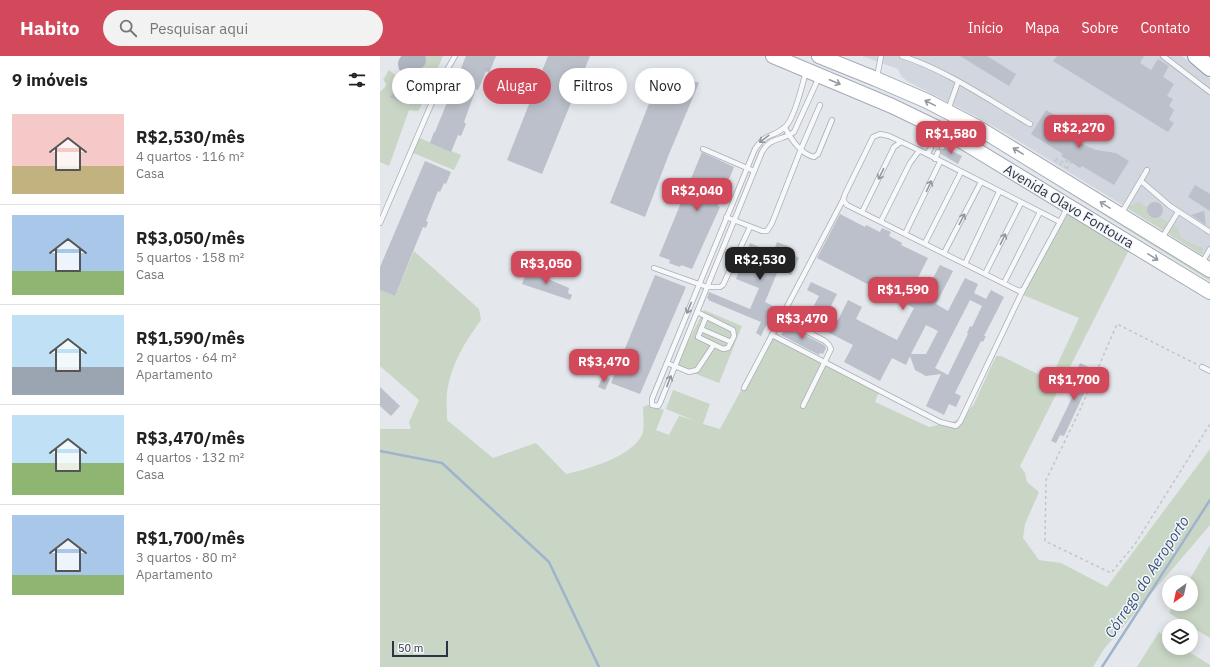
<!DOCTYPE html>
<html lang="pt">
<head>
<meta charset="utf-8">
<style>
  :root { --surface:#fff; --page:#f2f2f2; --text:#222; --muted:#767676; --line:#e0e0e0; --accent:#d1495b }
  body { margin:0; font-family:"IBM Plex Sans",sans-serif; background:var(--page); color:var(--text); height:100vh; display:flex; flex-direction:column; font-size:15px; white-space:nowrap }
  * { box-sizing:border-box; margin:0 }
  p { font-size:13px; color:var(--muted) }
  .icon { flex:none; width:22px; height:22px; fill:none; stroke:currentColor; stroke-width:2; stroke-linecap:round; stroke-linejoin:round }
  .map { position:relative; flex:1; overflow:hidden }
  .details { display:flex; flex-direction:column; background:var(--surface); width:380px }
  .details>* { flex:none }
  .guide { position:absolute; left:12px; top:12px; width:380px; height:36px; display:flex; gap:8px }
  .needle { width:26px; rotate:213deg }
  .fabs { position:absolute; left:782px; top:519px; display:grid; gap:8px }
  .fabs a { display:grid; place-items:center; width:36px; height:36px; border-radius:50%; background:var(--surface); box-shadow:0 2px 10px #0003; font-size:20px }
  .scale { position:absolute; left:12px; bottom:10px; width:56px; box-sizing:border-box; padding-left:4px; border:2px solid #2b3445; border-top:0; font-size:11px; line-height:14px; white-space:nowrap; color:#2b3445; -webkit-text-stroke:3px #f4f6f9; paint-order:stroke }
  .price { position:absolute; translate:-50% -34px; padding:0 9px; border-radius:8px; background:var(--accent); color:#fff; font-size:13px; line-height:26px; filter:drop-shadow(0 1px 2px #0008) }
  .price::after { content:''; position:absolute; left:50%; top:24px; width:12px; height:9px; margin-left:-6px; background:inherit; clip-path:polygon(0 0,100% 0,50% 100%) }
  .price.on { background:#222; color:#fff }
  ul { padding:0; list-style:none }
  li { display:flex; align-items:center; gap:12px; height:100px; padding:0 12px }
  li+li { border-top:1px solid var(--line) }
  li span { display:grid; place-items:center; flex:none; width:112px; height:80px; border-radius:0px; color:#555 }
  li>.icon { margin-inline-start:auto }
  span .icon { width:48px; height:48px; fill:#fffc; stroke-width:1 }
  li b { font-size:17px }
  h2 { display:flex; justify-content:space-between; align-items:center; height:48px; padding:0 12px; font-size:17px }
  .chip { padding:0 14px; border-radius:18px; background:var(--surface); box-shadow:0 2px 10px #0003; font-size:14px; line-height:36px }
  .chip.on { background:var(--accent); color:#fff }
  header { display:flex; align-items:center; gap:24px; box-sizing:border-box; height:56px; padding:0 20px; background:var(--accent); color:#fff }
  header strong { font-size:19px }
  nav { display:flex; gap:22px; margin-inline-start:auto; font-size:14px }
  .search { width:280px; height:36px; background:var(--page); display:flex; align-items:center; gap:10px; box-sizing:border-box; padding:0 14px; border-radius:22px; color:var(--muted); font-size:15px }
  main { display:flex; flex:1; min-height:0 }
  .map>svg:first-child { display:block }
</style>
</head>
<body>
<header>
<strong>Habito</strong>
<div class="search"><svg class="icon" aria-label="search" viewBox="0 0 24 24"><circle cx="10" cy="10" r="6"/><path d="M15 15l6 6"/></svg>Pesquisar aqui</div>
<nav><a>Início</a><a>Mapa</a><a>Sobre</a><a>Contato</a></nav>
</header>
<main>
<section class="details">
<h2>9 imóveis<svg class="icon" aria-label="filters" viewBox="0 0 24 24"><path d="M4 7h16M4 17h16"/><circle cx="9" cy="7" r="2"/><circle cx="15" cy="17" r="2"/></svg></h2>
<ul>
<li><span style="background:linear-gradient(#f6c9c9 65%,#c2b280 0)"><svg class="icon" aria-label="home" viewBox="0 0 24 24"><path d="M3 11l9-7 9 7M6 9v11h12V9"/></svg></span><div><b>R$2,530/mês</b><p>4 quartos · 116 m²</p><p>Casa</p></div></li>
<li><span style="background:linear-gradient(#a9c7e8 70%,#8fb573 0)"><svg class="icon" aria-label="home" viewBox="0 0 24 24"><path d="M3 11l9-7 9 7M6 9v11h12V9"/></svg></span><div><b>R$3,050/mês</b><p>5 quartos · 158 m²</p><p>Casa</p></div></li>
<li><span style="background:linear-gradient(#bfe0f5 65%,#9aa5b1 0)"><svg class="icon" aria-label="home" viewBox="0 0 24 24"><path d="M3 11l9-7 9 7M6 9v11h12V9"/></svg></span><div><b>R$1,590/mês</b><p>2 quartos · 64 m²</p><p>Apartamento</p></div></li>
<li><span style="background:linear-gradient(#bfe0f5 60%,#8fb573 0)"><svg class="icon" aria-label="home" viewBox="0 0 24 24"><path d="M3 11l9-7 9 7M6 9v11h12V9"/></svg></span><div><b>R$3,470/mês</b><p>4 quartos · 132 m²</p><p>Casa</p></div></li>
<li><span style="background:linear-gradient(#a9c7e8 75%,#8fb573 0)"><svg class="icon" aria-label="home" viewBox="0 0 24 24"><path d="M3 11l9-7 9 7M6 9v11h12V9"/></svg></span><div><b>R$1,700/mês</b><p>3 quartos · 80 m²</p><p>Apartamento</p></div></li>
</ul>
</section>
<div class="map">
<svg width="830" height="611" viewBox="0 0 830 611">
  <rect width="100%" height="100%" fill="#e4e7ec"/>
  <path fill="#d2d6de" d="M482 0H802L830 23V203L627 78 597 61 527 25 521 20 518 13Z"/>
  <g fill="#c9d6c5">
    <path d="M38 0H63L40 52 38 55 29 54 9 110 0 106V36L5 31 6 27 3 24 9 14 21 24V28L11 41 21 47 40 19 32 16Z"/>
    <path d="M37 81 81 99 74 114 31 96Z"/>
    <path d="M623 95 830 223V225L623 96Z"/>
    <path d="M759 146 767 151V156L769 161 775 163 780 161 787 166 788 168 784 175 747 152 749 150Z"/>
    <path d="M684 156 749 194 640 410 645 417 647 426 659 436 645 468 643 482 659 504 681 507 727 531 830 393V469L724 593 713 611H0V373H31L29 366 39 344 0 310V234L15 240 34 195 99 253 101 264C85 286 71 308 67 336 66 345 67 355 67 364L113 402 156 387 186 418C208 413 251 401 262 379 265 372 263 359 263 351L268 349 284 354 276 374 289 379 299 360 313 364 286 353 293 334 330 348 323 368 340 373 390 281 432 301 499 336 495 346 549 371 575 365 587 357 594 348 616 300H621L670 324 699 262 643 239Z"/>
    <path d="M791 170 797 171 801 181 806 185 823 192 822 199 787 177Z"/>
    <path d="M324 254 362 270 339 327 296 310Z"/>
    <path d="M830 489V582L789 557 794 548H811V526H808Z"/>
    <path d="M779 576 789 583V592H803L830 609V611H757Z"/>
  </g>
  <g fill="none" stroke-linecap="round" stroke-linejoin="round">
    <g stroke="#9fb4cc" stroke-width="2.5">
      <path d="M0 395 62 407 169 506 219 611"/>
      <path d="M722 611 830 444"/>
    </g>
    <path stroke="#b0b6c1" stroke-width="20" d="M32 15 29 11 28 8 31 4H36"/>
  </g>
  <g fill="#bbc0ca" fill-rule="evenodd">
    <path d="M86 0H116L109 17 106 15 98 34 96 33 84 66 86 68 81 80 78 79 71 96 50 87 54 76H55Z"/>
    <path d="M168 0H210L162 118 127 104Z"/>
    <path d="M580 0H607L636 18 629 30Z"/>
    <path d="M677 0H764L760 7 771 14 778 3 789 10 783 21 794 28 787 40 793 43 789 50 794 54 789 64 794 67 788 76 673 5Z"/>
    <path d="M283 12 319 27 289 98 265 161 230 147Z"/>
    <path d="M14 36 24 43 21 47 10 41Z"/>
    <path d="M666 54 681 63 693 80 704 89 716 94 736 97 749 105 734 129 702 110 700 112 691 106 681 100 683 98 651 78Z"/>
    <path d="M566 92 582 100 578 108 561 98V95Z"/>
    <path d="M322 96 354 111 338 150 340 151 312 213 301 209 300 211 289 207 290 204 279 200Z"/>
    <path d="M45 105 71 116 66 128 64 127 60 136 58 135 46 165 48 166 46 172 43 171 15 240 0 234V211Z"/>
    <path d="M815 129 830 138V155L808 141Z"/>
    <circle cx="775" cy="154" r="8"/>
    <path d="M824 155 826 169 811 159Z"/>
    <path d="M460 158 485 171 486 169 500 176 502 172 511 176 509 180 522 187 521 189 548 202 528 241 540 247 560 209 573 215 556 248 568 255 585 222 598 228 594 237 606 243 611 234 624 241 604 280H606L603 286 601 285 575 337 581 340 576 351 569 348 564 359 546 350 561 318 546 320 535 314 530 300 526 309 512 302 500 325 464 306 473 289 426 265 439 240 427 234 431 226 457 238 447 258 458 264 468 244 482 251 476 263 517 284 534 252 437 202ZM590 244 602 250 592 271 590 270 587 277 588 278 568 319 555 312ZM546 269 558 275 546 298H531Z"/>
    <path d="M397 186 408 190 406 195 419 202 411 219 399 212 385 246 395 251 381 280 376 277 381 266 328 244 329 243 327 242 329 236 370 253 379 232 356 223 370 187 393 197Z"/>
    <path d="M147 214 189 232 188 237 192 239 190 244 142 228Z"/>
    <path d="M275 219 306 231 260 338 231 327Z"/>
    <path d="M402 267 444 289 446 292 443 298 440 297 439 299 401 279 403 276 399 274Z"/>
    <path d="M700 307 715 314 684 380 680 379 676 387 671 385 703 319 696 316Z"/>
    <path d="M223 320 230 323 225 334 218 331Z"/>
    <path d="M0 331 20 350 11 360 0 350Z"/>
  </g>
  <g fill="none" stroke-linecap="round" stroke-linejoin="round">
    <g stroke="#a9aeb7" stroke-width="6">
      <g id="lane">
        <path d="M522 0C566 14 609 44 650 68"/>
        <path d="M783 0 830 36"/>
        <path d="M426 15C423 27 414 64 405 71 393 82 386 76 375 93L272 343V349L278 350 280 347 382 96C390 81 402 85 414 76L439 21"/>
        <path d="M497 21 501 0"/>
        <path d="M568 54 578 26"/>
        <path d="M405 72C411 83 421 98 434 101L438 98 452 64"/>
        <path d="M500 78 509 80 547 98 680 166 643 234 639 235 467 149 463 144 465 138 493 81Z"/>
        <path d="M554 87 560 75"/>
        <path d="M562 91 569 79"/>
        <path d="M323 93 374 115"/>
        <path d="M547 98 551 92"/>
        <path d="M555 103 558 96"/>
        <path d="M761 125 790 150 830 176"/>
        <path d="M463 144 392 279 560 366 576 370 580 366 643 234"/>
        <path d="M482 156 514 91 521 86"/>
        <path d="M741 158 767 114"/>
        <path d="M346 161 382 175H387L392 167 421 93 440 49"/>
        <path d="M501 165 530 107 539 95"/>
        <path d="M680 166 687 152"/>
        <path d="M0 167 63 21 75 0"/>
        <path d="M525 178 560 106"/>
        <path d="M782 182 798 156"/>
        <path d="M545 187 581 116"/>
        <path d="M564 197 601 126"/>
        <path d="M822 207 830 193"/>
        <path d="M585 208 619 136"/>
        <path d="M274 212 327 231H340L343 229 370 171"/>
        <path d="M605 218 641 147"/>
        <path d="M624 227 660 156"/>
        <path d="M317 256 353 274 354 280 348 292 343 293 318 281 326 261"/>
        <path d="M401 262 445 285 449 289 451 293 423 350"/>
        <path d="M321 273 351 286"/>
        <path d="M287 307 309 316 317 314 333 290"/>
        <path d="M822 311 830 315"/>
        <path d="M364 332 392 279"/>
      </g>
    </g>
    <g stroke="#a3abb8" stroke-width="16">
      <g id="primary">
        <path d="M393 0 512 50 570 78 830 236"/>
        <path d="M439 0 496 23 547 45 597 71 830 214"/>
      </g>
    </g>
    <g stroke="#8b94a3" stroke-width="18">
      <path id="highway" d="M816 0 830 12"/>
    </g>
    <g stroke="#c2c5cb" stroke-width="1.5" stroke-dasharray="3 3" stroke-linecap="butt">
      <path d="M687 112 674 104 675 102 684 107 686 105 690 107"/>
      <path d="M687 113 691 106"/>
      <path d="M816 308 737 268 699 356 666 424 665 485 731 517 755 488 830 368"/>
    </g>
    <use href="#lane" stroke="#f7f8fa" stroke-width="4.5"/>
    <use href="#primary" stroke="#fff" stroke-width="14"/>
    <use href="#highway" stroke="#fff" stroke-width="16"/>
  </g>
  <defs><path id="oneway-shaft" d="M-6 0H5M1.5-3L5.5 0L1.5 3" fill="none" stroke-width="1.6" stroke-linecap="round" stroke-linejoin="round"/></defs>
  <g stroke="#959aa2">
    <use href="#oneway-shaft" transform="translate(455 26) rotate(23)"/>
    <use href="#oneway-shaft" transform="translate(550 47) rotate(-154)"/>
    <use href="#oneway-shaft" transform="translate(638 95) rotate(-149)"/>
    <use href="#oneway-shaft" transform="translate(725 149) rotate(-148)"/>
    <use href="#oneway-shaft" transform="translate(773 201) rotate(31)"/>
  </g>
  <g stroke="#9196a0">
    <use href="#oneway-shaft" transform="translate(384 83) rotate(143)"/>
    <use href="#oneway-shaft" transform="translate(501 118) rotate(116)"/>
    <use href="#oneway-shaft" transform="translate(549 130) rotate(-65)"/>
    <use href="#oneway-shaft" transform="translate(582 163) rotate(-63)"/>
    <use href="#oneway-shaft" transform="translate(623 183) rotate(-64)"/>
    <use href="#oneway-shaft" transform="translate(309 252) rotate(112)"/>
    <use href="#oneway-shaft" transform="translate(289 325) rotate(-69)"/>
  </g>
  <g text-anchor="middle" stroke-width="3" stroke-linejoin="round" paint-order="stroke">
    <g font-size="14" fill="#2b3445" stroke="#f4f6f9">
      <text transform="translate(689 150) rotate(31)" y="5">Avenida Olavo Fontoura</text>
    </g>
    <g font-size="15" font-style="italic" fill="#34527a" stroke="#f4f6f9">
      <text transform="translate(767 521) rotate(-57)" y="5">Córrego do Aeroporto</text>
    </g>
  </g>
</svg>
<div class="fabs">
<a><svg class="needle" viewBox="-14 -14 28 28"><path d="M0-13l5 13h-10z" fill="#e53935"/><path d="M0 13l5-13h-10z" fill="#767676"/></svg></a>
<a><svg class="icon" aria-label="layers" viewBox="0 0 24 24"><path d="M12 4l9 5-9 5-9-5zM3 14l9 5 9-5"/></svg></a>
</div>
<div class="scale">50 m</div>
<b class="price" style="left:699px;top:93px">R$2,270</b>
<b class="price" style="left:571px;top:99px">R$1,580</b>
<b class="price" style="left:317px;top:156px">R$2,040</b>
<b class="price on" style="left:380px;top:225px">R$2,530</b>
<b class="price" style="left:166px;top:229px">R$3,050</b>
<b class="price" style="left:523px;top:255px">R$1,590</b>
<b class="price" style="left:422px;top:284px">R$3,470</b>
<b class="price" style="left:224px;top:327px">R$3,470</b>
<b class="price" style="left:694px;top:345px">R$1,700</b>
<div class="guide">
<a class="chip">Comprar</a>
<a class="chip on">Alugar</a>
<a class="chip">Filtros</a>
<a class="chip">Novo</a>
</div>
</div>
</main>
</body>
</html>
